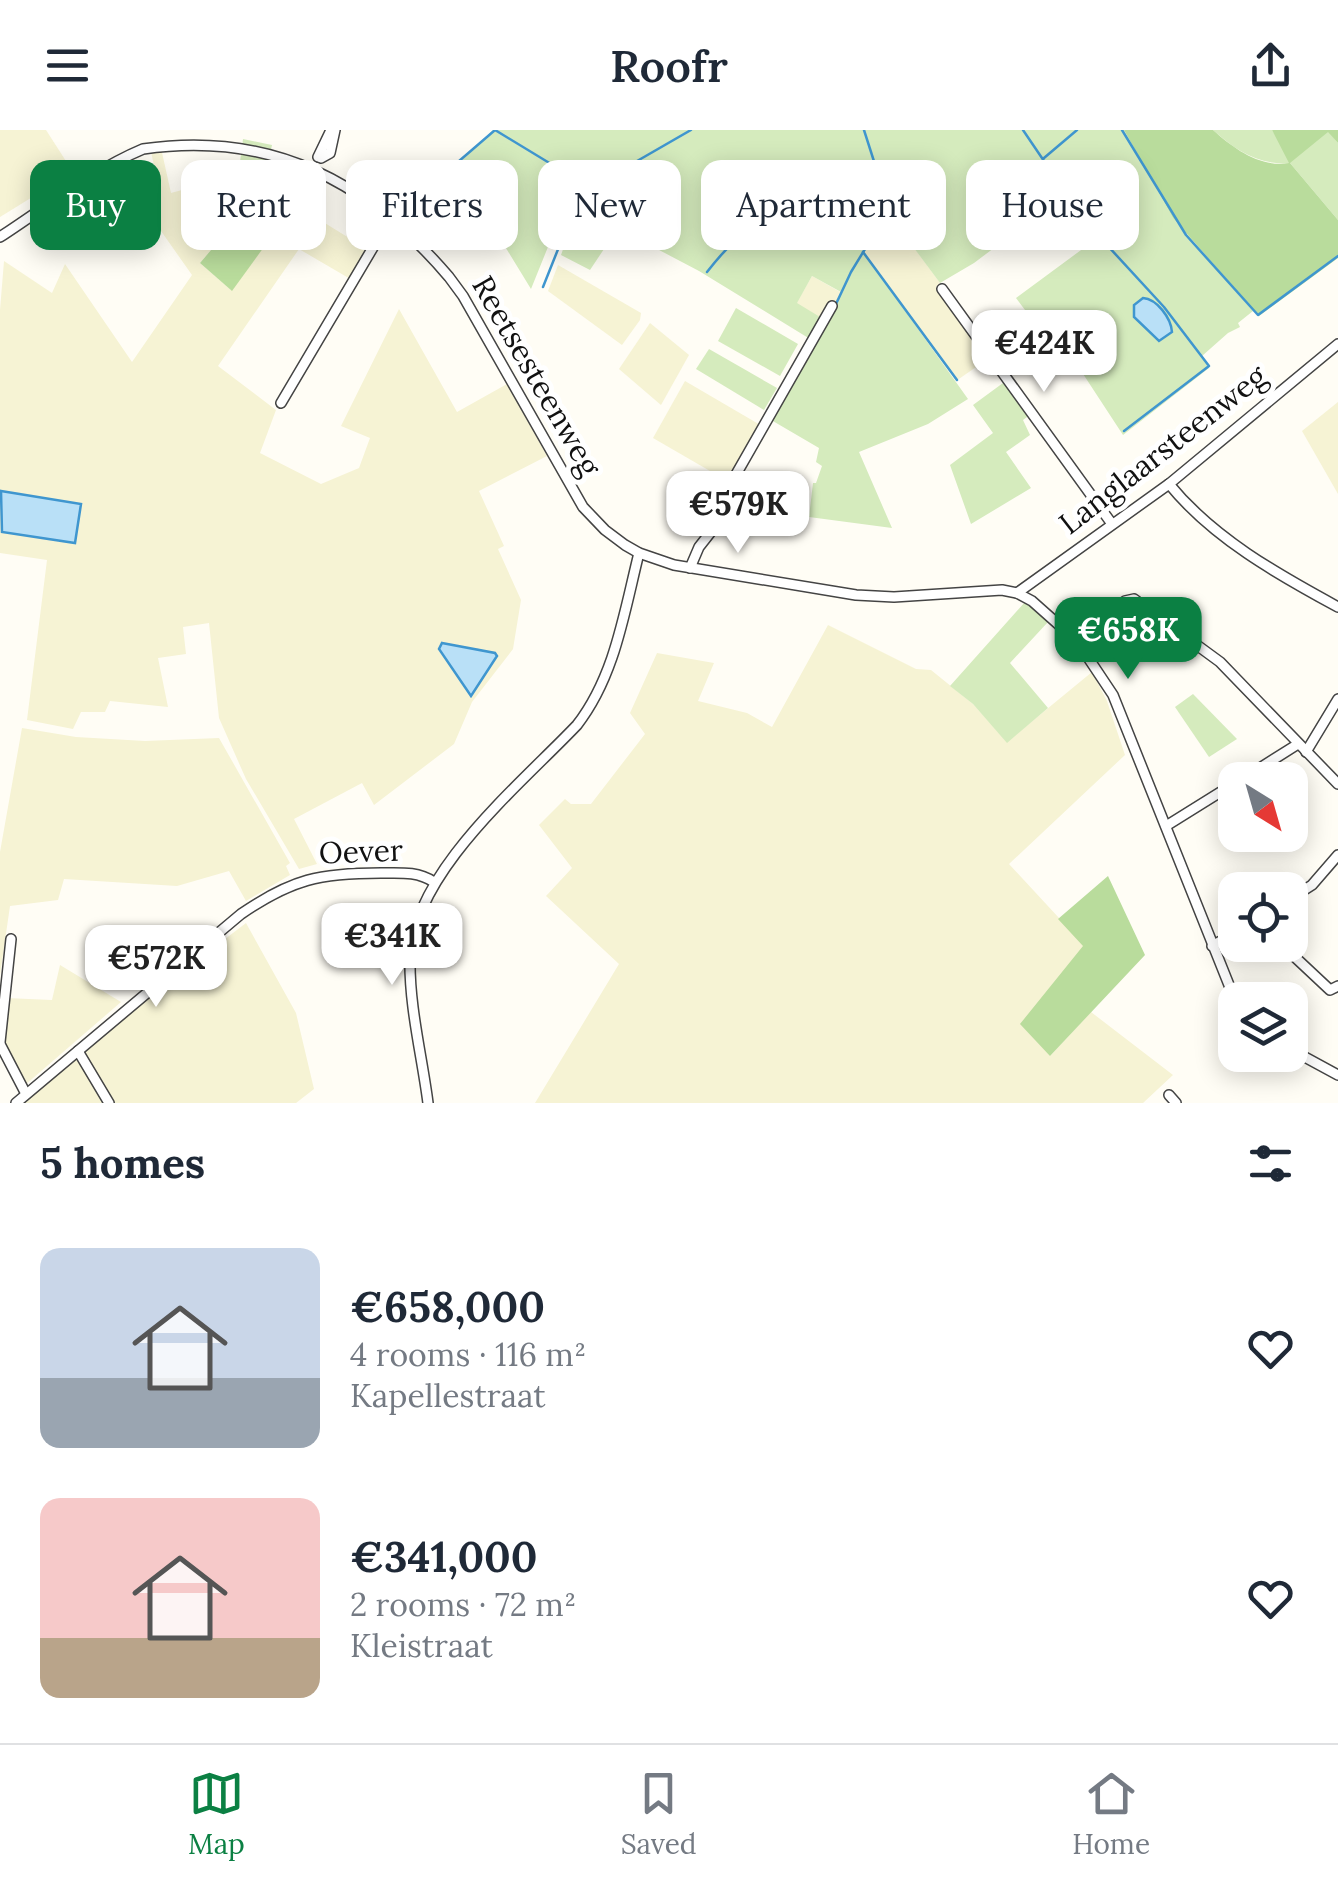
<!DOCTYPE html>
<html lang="en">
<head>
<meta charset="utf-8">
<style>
  :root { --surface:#fff; --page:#f2f2f3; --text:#1f2937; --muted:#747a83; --line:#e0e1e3; --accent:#0b8043 }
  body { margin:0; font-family:Lora,serif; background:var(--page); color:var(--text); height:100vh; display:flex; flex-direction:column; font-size:38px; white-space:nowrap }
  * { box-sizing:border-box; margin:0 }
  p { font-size:32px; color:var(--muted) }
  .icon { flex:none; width:55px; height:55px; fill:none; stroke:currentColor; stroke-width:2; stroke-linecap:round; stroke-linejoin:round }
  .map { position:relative; height:973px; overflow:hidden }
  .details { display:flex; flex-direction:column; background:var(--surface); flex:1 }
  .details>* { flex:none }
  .hud { position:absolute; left:30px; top:30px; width:1280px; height:90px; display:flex; gap:20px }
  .needle { width:65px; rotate:143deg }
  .tools { position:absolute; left:1218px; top:632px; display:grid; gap:20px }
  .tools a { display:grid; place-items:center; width:90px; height:90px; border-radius:20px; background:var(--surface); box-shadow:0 5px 25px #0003; font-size:50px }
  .price { position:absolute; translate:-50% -85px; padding:0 22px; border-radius:20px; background:#fff; color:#222; font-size:32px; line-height:65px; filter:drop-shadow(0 2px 5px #0008) }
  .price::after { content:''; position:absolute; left:50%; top:60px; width:30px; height:22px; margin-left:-15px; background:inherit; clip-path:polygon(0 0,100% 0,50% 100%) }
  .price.current { background:var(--accent); color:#fff }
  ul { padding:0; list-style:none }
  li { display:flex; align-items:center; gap:30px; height:250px; padding:0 40px }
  li span { display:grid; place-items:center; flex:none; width:280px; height:200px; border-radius:20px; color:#555 }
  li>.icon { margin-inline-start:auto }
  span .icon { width:120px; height:120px; fill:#fffc; stroke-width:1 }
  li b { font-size:42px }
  h2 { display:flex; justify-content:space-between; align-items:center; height:120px; padding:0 40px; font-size:42px }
  .pill { padding:0 35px; border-radius:20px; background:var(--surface); box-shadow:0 5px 25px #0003; font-size:35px; line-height:90px }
  .pill.current { background:var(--accent); color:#fff }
  header { display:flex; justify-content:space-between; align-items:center; height:130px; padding:0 40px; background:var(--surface); font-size:45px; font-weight:600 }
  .dock { display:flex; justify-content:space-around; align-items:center; height:140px; border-top:2px solid var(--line); background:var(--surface); font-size:28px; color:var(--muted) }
  .dock a { display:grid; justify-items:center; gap:5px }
  .dock .current { color:var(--accent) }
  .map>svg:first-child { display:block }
</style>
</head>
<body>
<header><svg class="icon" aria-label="menu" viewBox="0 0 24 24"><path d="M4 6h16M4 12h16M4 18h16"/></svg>Roofr<svg class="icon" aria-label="share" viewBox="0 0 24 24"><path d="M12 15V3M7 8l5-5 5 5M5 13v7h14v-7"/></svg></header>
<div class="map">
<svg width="1338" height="973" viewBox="0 0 1338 973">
  <rect width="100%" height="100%" fill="#fffdf5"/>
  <g fill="#f6f3d4">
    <path d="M0 0H46L73 42 0 87Z"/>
    <path d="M161 18 171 63 211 52 263 58 200 133 231 160 284 89 259 71 267 59 306 77 320 90 370 121 352 150 299 119 218 236 276 280 260 323 321 354 359 338 370 308 341 296 399 179 457 282 507 254 547 326 479 361 504 416 498 419 521 470 513 519 472 572 454 614 374 675 362 653 294 689 317 734 299 739 246 649 219 588 209 493 183 497 186 524 158 528 168 577 110 571 105 582H81L73 599 27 590 47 430 0 423V180L4 131 52 163 65 134 132 232 192 145 142 74 161 67 151 22Z"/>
    <path d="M888 82 940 153 936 157 989 228 956 251 863 123Z"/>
    <path d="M558 135 641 183 640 190 622 215 548 161Z"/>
    <path d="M812 146 842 163 825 191 796 174Z"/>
    <path d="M650 193 689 225 661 275 619 239Z"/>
    <path d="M685 251 762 296 729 352 653 308Z"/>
    <path d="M1338 272V364L1302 301Z"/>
    <path d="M828 495 916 539 931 540 973 574 1007 612 1092 542 1107 571 1125 625 1009 734 1084 815 1050 926 1091 882 1173 945 1143 973H535L619 834 546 766 572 738 539 695 565 669 571 674H591L645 604 630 583 657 523 714 533 698 571 747 583 772 597Z"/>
    <path d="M22 598 76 607 145 611 219 608 290 733 286 736 290 745 246 771 229 741 177 756 64 749 58 770 10 776 0 845V722Z"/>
    <path d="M246 793 296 883 314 959 296 973H18L207 812 212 819Z"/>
    <path d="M60 835 121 872 25 955 3 916 6 868 52 870Z"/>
  </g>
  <g fill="#d5ebbd" fill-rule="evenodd">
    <path d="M493 0H1124L1173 88 1253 181 1238 193 1240 197 1228 203 1202 226 1209 238 1123 305 1053 198 1043 204 1016 168 1096 109 1063 66 974 133 940 153 888 83 864 123 968 269 928 294 859 322 892 398 809 387 813 353H816L822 336 816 332 819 318 766 287 810 209 699 141 623 101 614 104 590 140 561 125 584 60 573 55 531 159 476 69 465 76 453 62 459 53 452 40ZM812 146 841 162 825 190 797 173Z"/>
    <path d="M1213 0H1272L1282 15 1328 1 1338 13V90L1290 33C1260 36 1235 20 1213 0Z"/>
    <path d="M243 9 272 15 263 58 237 55Z"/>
    <path d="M736 178 798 214 780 246 718 211Z"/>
    <path d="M709 219 777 258 764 280 696 239Z"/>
    <path d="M1003 253 1007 254 1031 284 1023 290 1030 305 1006 322 1031 358 971 394 950 335 993 303 973 275Z"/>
    <path d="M1025 472 1048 492 1010 533 1048 578 1007 613 973 574 950 556Z"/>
    <path d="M1193 564 1237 609 1209 627 1175 577Z"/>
  </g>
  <g fill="#b9dc9c">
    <path d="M1124 0H1213C1234 19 1261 38 1289 33L1272 0H1338V13L1328 2 1290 33 1338 90V128L1259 186 1173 88Z"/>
    <path d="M255 68 285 88 232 161 200 133Z"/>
    <path d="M1108 746 1145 825 1050 926 1020 894 1083 816 1058 789Z"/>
  </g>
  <g fill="#b9e0f7" stroke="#3f96cf" stroke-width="2.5">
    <path d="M1143 168C1157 169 1171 188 1172 202L1159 211 1134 187V175Z"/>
    <path d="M1 361 81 374 75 413 2 402Z"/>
    <path d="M442 513 495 523 497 526 471 566 439 519Z"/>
  </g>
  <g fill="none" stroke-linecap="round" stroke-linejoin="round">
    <g stroke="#3f96cf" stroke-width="2.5">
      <path d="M1023 0 1084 90 1164 177 1209 236 1124 301"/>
      <path d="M1122 0 1186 105 1258 185 1338 126"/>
      <path d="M1044 28 1077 0"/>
      <path d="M451 38 495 0 584 54"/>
      <path d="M863 122 957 250"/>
      <path d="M707 142C736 105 769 72 820 80 838 83 857 94 874 94L887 72 864 0"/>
      <path d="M543 157 584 54 618 42 691 0"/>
      <path d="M836 174 851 142 876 101 873 96"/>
    </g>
    <g stroke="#444" stroke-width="12">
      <g id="minor">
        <path d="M318 27 331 0"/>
        <path d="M321 28 330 23 335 0"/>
        <path d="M0 107C46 77 93 40 143 19 274 0 370 54 449 147L463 166 583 377 605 400 625 415 639 423 674 435 856 465 894 467 1002 460 1017 463 1032 471 1077 511 1113 565 1235 870"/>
        <path d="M942 159 1112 394"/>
        <path d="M281 273 391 87"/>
        <path d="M1169 354C1213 408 1277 444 1338 477"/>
        <path d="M690 438 699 417 732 375 735 367 734 348 832 176"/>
        <path d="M1017 463 1169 354 1338 214"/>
        <path d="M1077 511 1125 471 1134 469 1220 532 1338 654"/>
        <path d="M1306 622 1338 569"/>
        <path d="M1241 650 1298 614"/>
        <path d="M1166 696 1235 653"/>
        <path d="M1290 769 1312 755 1338 725"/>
        <path d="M1282 815 1330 860 1338 856"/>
        <path d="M1212 816 1235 803"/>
        <path d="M0 912 11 809"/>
        <path d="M0 914 26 964"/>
        <path d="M1290 919 1338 945"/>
        <path d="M78 921 109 973"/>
        <path d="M1169 965 1176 973"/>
        <path d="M16 973 241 784C292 749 320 743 381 743 400 743 417 741 434 752"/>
        <path d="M428 973C422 926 409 876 410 828 413 742 520 655 577 595 615 546 624 483 639 423"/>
      </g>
    </g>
    <use href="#minor" stroke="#fff" stroke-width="9"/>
  </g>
  <g text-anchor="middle" stroke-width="10" stroke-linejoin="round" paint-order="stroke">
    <g font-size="30" fill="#111" stroke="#fff">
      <text transform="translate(536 246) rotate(60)" y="10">Reetsesteenweg</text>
      <text transform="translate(1163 320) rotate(-38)" y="10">Langlaarsteenweg</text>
      <text transform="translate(361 722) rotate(-2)" y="10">Oever</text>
    </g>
  </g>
</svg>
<div class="tools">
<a><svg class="needle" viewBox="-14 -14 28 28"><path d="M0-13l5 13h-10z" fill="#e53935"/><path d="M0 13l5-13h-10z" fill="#747a83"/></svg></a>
<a><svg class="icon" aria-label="locate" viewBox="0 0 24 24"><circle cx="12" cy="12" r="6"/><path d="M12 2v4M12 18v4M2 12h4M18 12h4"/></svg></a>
<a><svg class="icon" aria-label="layers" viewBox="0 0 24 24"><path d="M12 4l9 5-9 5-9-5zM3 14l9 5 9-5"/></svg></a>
</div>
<b class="price" style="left:1044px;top:265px">€424K</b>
<b class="price" style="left:738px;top:426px">€579K</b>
<b class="price current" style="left:1128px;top:552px">€658K</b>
<b class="price" style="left:392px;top:858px">€341K</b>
<b class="price" style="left:156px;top:880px">€572K</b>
<div class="hud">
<a class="pill current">Buy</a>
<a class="pill">Rent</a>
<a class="pill">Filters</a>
<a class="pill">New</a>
<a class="pill">Apartment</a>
<a class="pill">House</a>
</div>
</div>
<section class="details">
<h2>5 homes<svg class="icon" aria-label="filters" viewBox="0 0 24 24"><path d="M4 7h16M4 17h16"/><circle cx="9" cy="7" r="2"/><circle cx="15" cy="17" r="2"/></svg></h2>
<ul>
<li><span style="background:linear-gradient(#c9d6e8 65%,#9aa5b1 0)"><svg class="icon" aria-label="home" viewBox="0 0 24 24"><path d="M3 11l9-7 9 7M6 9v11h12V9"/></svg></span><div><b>€658,000</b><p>4 rooms · 116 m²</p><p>Kapellestraat</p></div><svg class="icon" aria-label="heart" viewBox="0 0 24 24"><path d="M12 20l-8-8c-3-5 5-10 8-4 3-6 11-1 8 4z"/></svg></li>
<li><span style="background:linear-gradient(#f6c9c9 70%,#b9a48a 0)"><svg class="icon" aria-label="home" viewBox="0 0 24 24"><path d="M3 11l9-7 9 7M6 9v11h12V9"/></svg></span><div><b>€341,000</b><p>2 rooms · 72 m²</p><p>Kleistraat</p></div><svg class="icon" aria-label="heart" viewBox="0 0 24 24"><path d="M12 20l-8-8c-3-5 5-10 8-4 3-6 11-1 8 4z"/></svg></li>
</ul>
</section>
<nav class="dock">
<a class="current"><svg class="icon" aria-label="map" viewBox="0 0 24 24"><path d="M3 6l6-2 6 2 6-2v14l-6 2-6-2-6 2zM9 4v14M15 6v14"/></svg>Map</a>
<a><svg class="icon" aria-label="saved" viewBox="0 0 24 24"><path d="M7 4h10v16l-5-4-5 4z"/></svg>Saved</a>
<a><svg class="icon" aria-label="home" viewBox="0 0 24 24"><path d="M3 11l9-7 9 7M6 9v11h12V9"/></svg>Home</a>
</nav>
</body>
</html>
